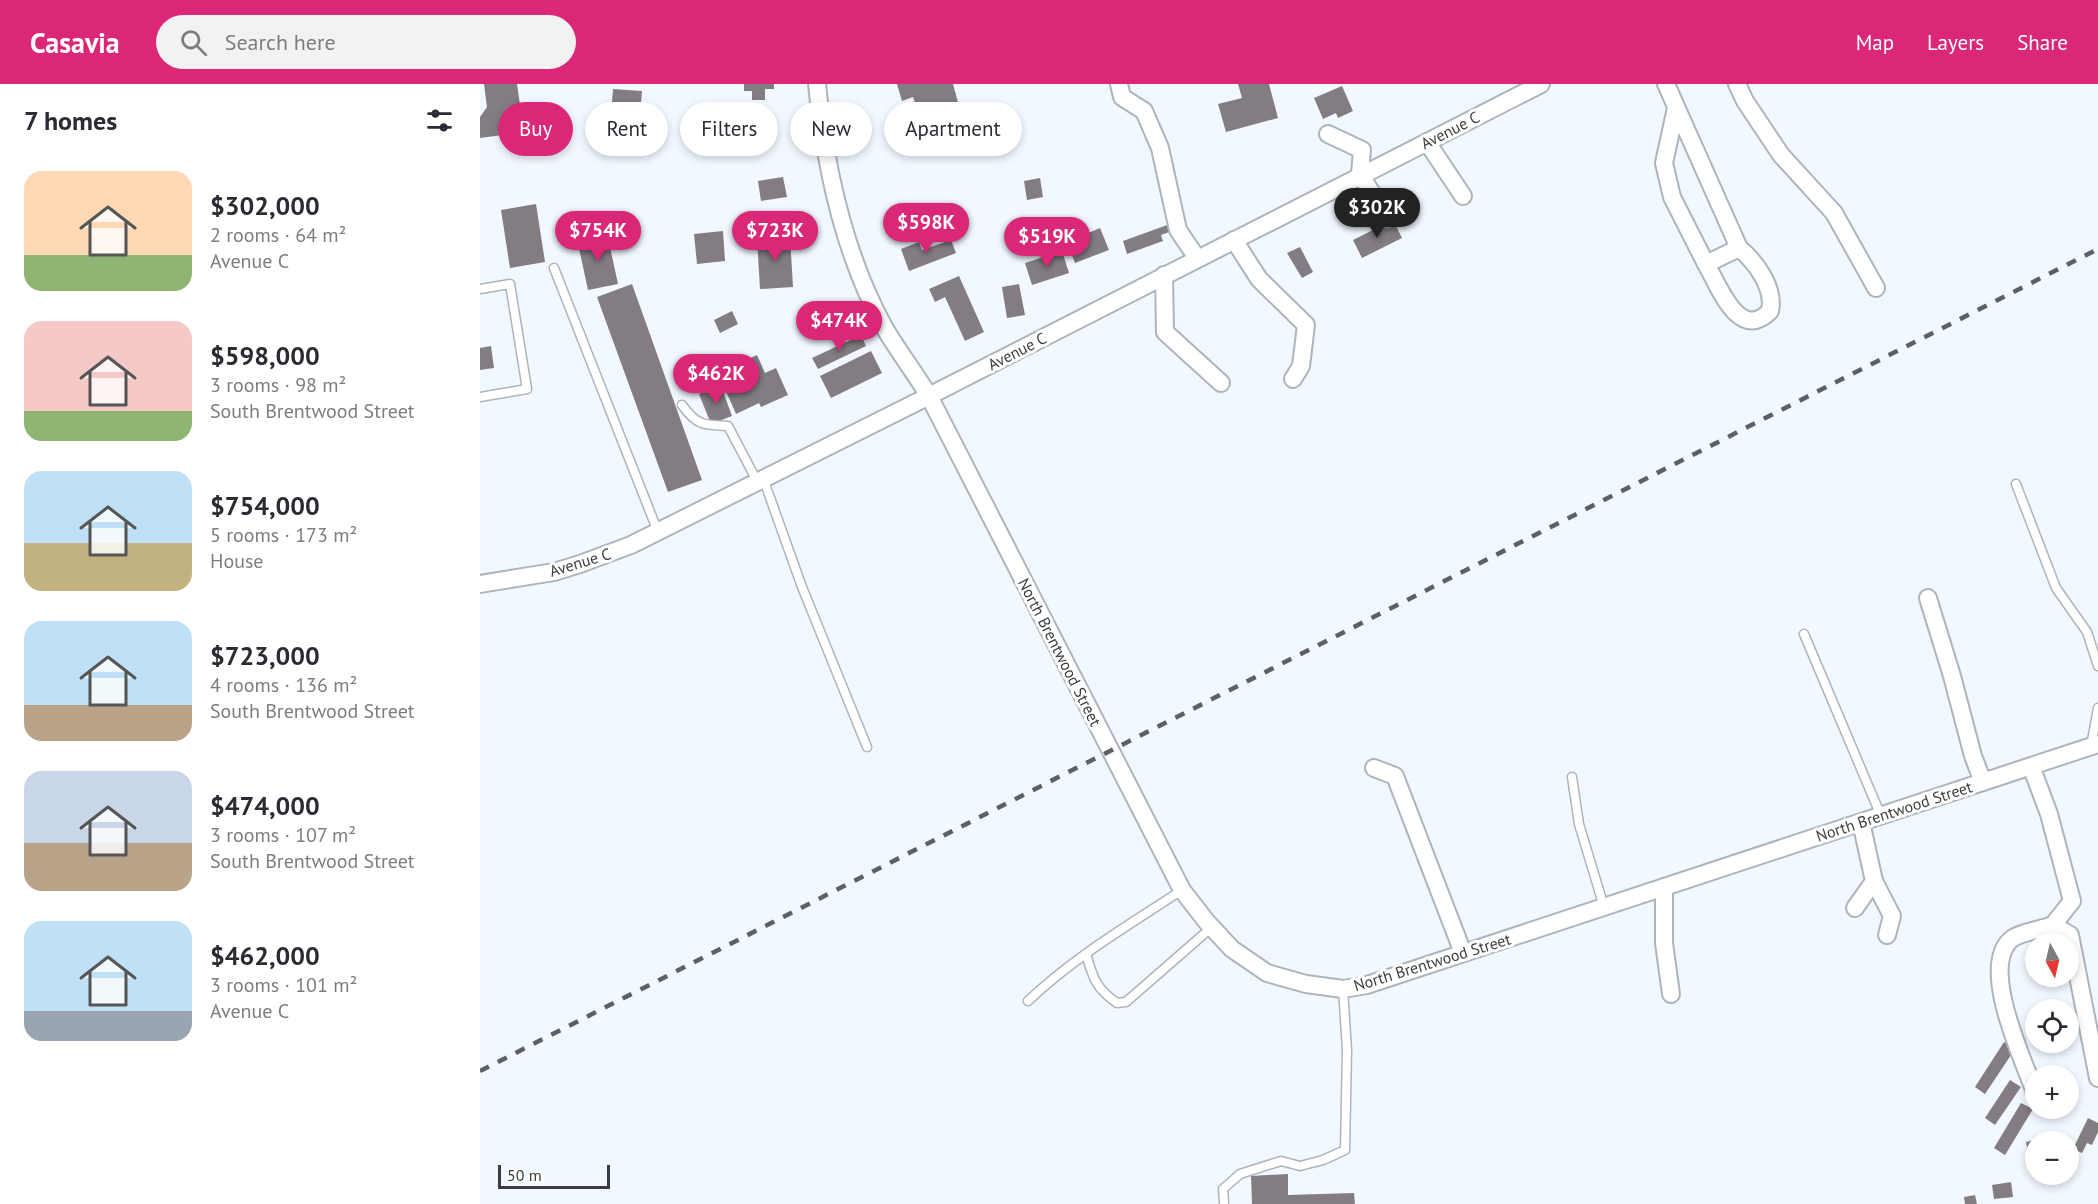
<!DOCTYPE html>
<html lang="en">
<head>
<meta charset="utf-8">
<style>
  :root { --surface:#fff; --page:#f2f2f3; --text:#2b2b33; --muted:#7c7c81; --accent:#db2777 }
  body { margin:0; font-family:"PT Sans",sans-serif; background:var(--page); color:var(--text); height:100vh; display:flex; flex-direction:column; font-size:22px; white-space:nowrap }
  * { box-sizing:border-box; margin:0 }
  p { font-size:20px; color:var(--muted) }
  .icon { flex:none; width:33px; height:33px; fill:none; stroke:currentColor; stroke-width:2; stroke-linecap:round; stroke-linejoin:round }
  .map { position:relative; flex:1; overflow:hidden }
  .side { display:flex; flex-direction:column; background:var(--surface); width:480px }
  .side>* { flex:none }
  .banner { position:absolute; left:18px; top:18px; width:570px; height:54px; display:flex; gap:12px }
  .needle { width:39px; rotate:172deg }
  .tools { position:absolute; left:1545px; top:849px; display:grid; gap:12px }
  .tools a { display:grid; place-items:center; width:54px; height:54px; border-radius:50%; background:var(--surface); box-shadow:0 3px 9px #0003; font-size:30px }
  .scale { position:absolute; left:18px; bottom:15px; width:112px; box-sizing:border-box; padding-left:6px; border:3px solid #3a3d40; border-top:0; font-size:16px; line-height:21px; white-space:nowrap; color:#3a3d40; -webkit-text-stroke:4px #fff; paint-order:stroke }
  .price { position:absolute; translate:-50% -51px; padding:0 14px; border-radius:21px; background:var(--accent); color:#fff; font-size:20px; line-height:39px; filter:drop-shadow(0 2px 3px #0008) }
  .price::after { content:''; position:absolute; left:50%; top:36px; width:18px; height:14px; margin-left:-9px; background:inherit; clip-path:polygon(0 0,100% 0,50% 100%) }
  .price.current { background:#222; color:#fff }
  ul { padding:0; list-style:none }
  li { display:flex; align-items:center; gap:18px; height:150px; padding:0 24px }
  li span { display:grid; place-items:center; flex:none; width:168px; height:120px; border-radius:18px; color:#555 }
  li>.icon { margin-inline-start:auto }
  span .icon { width:72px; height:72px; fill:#fffc; stroke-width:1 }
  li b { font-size:26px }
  h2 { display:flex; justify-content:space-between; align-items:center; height:72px; padding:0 24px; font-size:26px }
  .tag { padding:0 21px; border-radius:27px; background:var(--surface); box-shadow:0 3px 9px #0003; font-size:21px; line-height:54px }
  .tag.current { background:var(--accent); color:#fff }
  header { display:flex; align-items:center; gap:36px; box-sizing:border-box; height:84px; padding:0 30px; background:var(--accent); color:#fff }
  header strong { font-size:28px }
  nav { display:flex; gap:33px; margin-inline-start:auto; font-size:21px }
  .search { width:420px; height:54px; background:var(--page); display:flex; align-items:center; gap:15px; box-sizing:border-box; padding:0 21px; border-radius:33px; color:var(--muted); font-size:22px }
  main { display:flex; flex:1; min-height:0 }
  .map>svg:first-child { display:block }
</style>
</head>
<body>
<header>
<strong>Casavia</strong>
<div class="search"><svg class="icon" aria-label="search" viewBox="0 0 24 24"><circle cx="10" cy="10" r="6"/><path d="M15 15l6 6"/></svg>Search here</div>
<nav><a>Map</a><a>Layers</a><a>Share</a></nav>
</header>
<main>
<section class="side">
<h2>7 homes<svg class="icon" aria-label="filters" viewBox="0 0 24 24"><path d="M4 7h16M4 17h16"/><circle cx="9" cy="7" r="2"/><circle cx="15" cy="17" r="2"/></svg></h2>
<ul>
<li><span style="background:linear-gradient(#ffd9b3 70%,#8fb573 0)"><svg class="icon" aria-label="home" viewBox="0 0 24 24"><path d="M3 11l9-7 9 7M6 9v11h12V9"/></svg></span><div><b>$302,000</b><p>2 rooms · 64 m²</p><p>Avenue C</p></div></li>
<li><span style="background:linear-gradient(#f6c9c9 75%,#8fb573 0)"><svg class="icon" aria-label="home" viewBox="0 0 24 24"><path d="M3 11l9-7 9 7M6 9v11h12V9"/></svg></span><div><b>$598,000</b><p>3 rooms · 98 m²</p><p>South Brentwood Street</p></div></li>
<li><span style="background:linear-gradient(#bfe0f5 60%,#c2b280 0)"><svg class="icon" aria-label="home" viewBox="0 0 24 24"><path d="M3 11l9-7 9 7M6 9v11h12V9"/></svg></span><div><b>$754,000</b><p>5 rooms · 173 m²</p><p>House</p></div></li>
<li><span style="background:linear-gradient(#bfe0f5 70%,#b9a48a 0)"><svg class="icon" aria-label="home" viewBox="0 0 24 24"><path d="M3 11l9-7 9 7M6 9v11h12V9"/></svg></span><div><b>$723,000</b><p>4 rooms · 136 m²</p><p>South Brentwood Street</p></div></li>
<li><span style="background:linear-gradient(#c9d6e8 60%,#b9a48a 0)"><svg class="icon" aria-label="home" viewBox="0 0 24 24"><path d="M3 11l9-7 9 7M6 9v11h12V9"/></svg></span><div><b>$474,000</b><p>3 rooms · 107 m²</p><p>South Brentwood Street</p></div></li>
<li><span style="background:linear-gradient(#bfe0f5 75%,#9aa5b1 0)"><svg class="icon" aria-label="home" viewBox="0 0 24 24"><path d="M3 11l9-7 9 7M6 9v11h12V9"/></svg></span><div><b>$462,000</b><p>3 rooms · 101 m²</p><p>Avenue C</p></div></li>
</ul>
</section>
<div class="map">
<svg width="1618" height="1120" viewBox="0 0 1618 1120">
  <rect width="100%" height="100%" fill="#f2f8ff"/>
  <g fill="#837c82">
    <path d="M4 0H37L44 48 0 54V33L7 23Z"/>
    <path d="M264 0H294V5H285V16H272V7H264Z"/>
    <path d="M417 0H473L479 22 440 34 433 13 422 17Z"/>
    <path d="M758 0H789L798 34 746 48 738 20 762 14Z"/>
    <path d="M862 2 873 27 858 34 856 29 843 35 834 14Z"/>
    <path d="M133 5 162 7 161 20 132 18Z"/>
    <path d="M467 49 470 69 452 71 449 52Z"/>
    <path d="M303 93 307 113 281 117 278 97Z"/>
    <path d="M560 94 563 113 547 116 544 97Z"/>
    <path d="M56 120 65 178 30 184 21 126Z"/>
    <path d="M913 136 922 154 882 174 873 156Z"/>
    <path d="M690 140 692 147 681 151 683 157 647 170 643 157Z"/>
    <path d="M620 144 629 166 595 179 587 158Z"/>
    <path d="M243 147 245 177 217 180 214 150Z"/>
    <path d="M127 149 138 200 108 206 97 155Z"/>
    <path d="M310 152 313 203 280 205 277 154Z"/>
    <path d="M471 156 476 169 429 187 421 165 439 158 442 166Z"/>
    <path d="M820 163 833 188 822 194 807 169Z"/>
    <path d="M582 167 589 189 552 201 545 179Z"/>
    <path d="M479 192 504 248 485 257 465 213 455 218 449 205Z"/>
    <path d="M152 200 222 396 188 408 117 213Z"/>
    <path d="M539 200 545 231 527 234 522 203Z"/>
    <path d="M252 227 258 240 240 249 234 236Z"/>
    <path d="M381 251 386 262 338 285 332 274Z"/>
    <path d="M11 262 14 284 0 286V264Z"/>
    <path d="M391 267 402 289 351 314 340 292Z"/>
    <path d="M277 271 285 289 296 284 308 311 281 323 279 319 256 330 238 289Z"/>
    <path d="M241 302 252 332 231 340 219 310Z"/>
    <path d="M1524 958 1535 965 1505 1010 1495 1003Z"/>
    <path d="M1530 996 1541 1003 1515 1041 1505 1034Z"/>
    <path d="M1541 1019 1553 1025 1525 1071 1514 1064Z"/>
    <path d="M1608 1034 1618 1039V1048L1612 1061 1607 1059 1602 1069 1593 1065Z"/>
    <path d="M1575 1053 1576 1058H1556V1078L1550 1079 1546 1058Z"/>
    <path d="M808 1090V1111L874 1109 875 1120H772L771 1092Z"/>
    <path d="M1531 1098 1533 1113 1514 1115 1512 1101Z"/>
    <path d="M1495 1111 1497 1120H1485L1484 1113Z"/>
  </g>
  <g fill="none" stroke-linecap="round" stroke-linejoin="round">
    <g stroke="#adb4bb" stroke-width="11">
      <g id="lane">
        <path d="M74 184 178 448"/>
        <path d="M0 205 30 200 47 305 0 313"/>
        <path d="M202 321C217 342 224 341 248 342L277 397"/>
        <path d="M283 394 322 503 387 663"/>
        <path d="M1536 400 1576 504 1607 548 1618 582"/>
        <path d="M1324 550 1401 732"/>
        <path d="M1611 662 1618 624"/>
        <path d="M1092 693 1099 740 1124 823"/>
        <path d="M606 870C613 893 615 904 637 919L646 918 732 843"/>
        <path d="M548 917C594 873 649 841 702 806"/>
        <path d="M744 1118 743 1105 760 1090 801 1077 820 1082 843 1076 865 1066 867 966 863 905"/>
      </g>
    </g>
    <g stroke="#adb4bb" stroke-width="20">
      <g id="street">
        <path d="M337 0C345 82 364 170 404 243 418 267 435 289 449 312L702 806 726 837 752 865 787 889 826 900 863 905 887 901 1618 660"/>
        <path d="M639 0 642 13 664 27 680 64 698 146 717 174"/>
        <path d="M1186 0 1259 164 1226 180 1192 113 1184 79 1196 24"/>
        <path d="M1257 0 1265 17 1301 71 1354 129 1396 204"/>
        <path d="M848 50 882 66 880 90 907 134"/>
        <path d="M947 58 983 112"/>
        <path d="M754 156 779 195 826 241 821 282 813 295"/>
        <path d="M1226 180C1239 202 1259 259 1290 227 1295 204 1276 178 1259 164"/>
        <path d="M684 191 685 248 741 299"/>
        <path d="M0 500 74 488 100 480 151 461 449 312 1061 0"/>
        <path d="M1448 514 1472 592 1493 672 1503 698"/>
        <path d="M1551 682 1569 730 1592 817 1573 841"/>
        <path d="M894 684 915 692 983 869"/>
        <path d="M1394 797 1412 832 1407 851"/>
        <path d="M1184 803V859L1191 910"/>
        <path d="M1375 824 1394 797 1381 738"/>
        <path d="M1556 1011C1544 977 1497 880 1533 854 1542 848 1563 845 1573 841L1590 851 1618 994"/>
      </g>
    </g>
    <use href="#lane" stroke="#fff" stroke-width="8"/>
    <use href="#street" stroke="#fff" stroke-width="16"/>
    <path stroke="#5c5f63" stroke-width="4.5" stroke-dasharray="10 10" stroke-linecap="butt" d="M0 987 1618 165"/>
  </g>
  <g text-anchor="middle" stroke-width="6" stroke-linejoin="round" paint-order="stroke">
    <g font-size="16" fill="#3a3d40" stroke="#fff">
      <text transform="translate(970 46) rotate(-27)" y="6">Avenue C</text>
      <text transform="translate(537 267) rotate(-27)" y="6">Avenue C</text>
      <text transform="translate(100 478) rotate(-17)" y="6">Avenue C</text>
      <text transform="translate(580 568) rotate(63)" y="6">North Brentwood Street</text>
      <text transform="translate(1414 727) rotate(-18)" y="6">North Brentwood Street</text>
      <text transform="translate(952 878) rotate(-17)" y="6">North Brentwood Street</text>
    </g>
  </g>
</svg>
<div class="tools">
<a><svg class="needle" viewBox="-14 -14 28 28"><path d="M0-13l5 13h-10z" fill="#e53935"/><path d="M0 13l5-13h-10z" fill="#7c7c81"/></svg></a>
<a><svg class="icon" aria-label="locate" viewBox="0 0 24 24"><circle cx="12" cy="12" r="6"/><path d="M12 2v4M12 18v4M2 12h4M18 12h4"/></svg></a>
<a>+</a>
<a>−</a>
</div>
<div class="scale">50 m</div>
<b class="price current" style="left:897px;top:155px">$302K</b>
<b class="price" style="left:446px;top:170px">$598K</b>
<b class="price" style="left:118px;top:178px">$754K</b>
<b class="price" style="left:295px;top:178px">$723K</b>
<b class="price" style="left:567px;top:184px">$519K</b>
<b class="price" style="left:359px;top:268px">$474K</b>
<b class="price" style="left:236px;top:321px">$462K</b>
<div class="banner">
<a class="tag current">Buy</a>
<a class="tag">Rent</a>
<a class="tag">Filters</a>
<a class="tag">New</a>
<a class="tag">Apartment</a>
</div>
</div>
</main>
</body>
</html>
